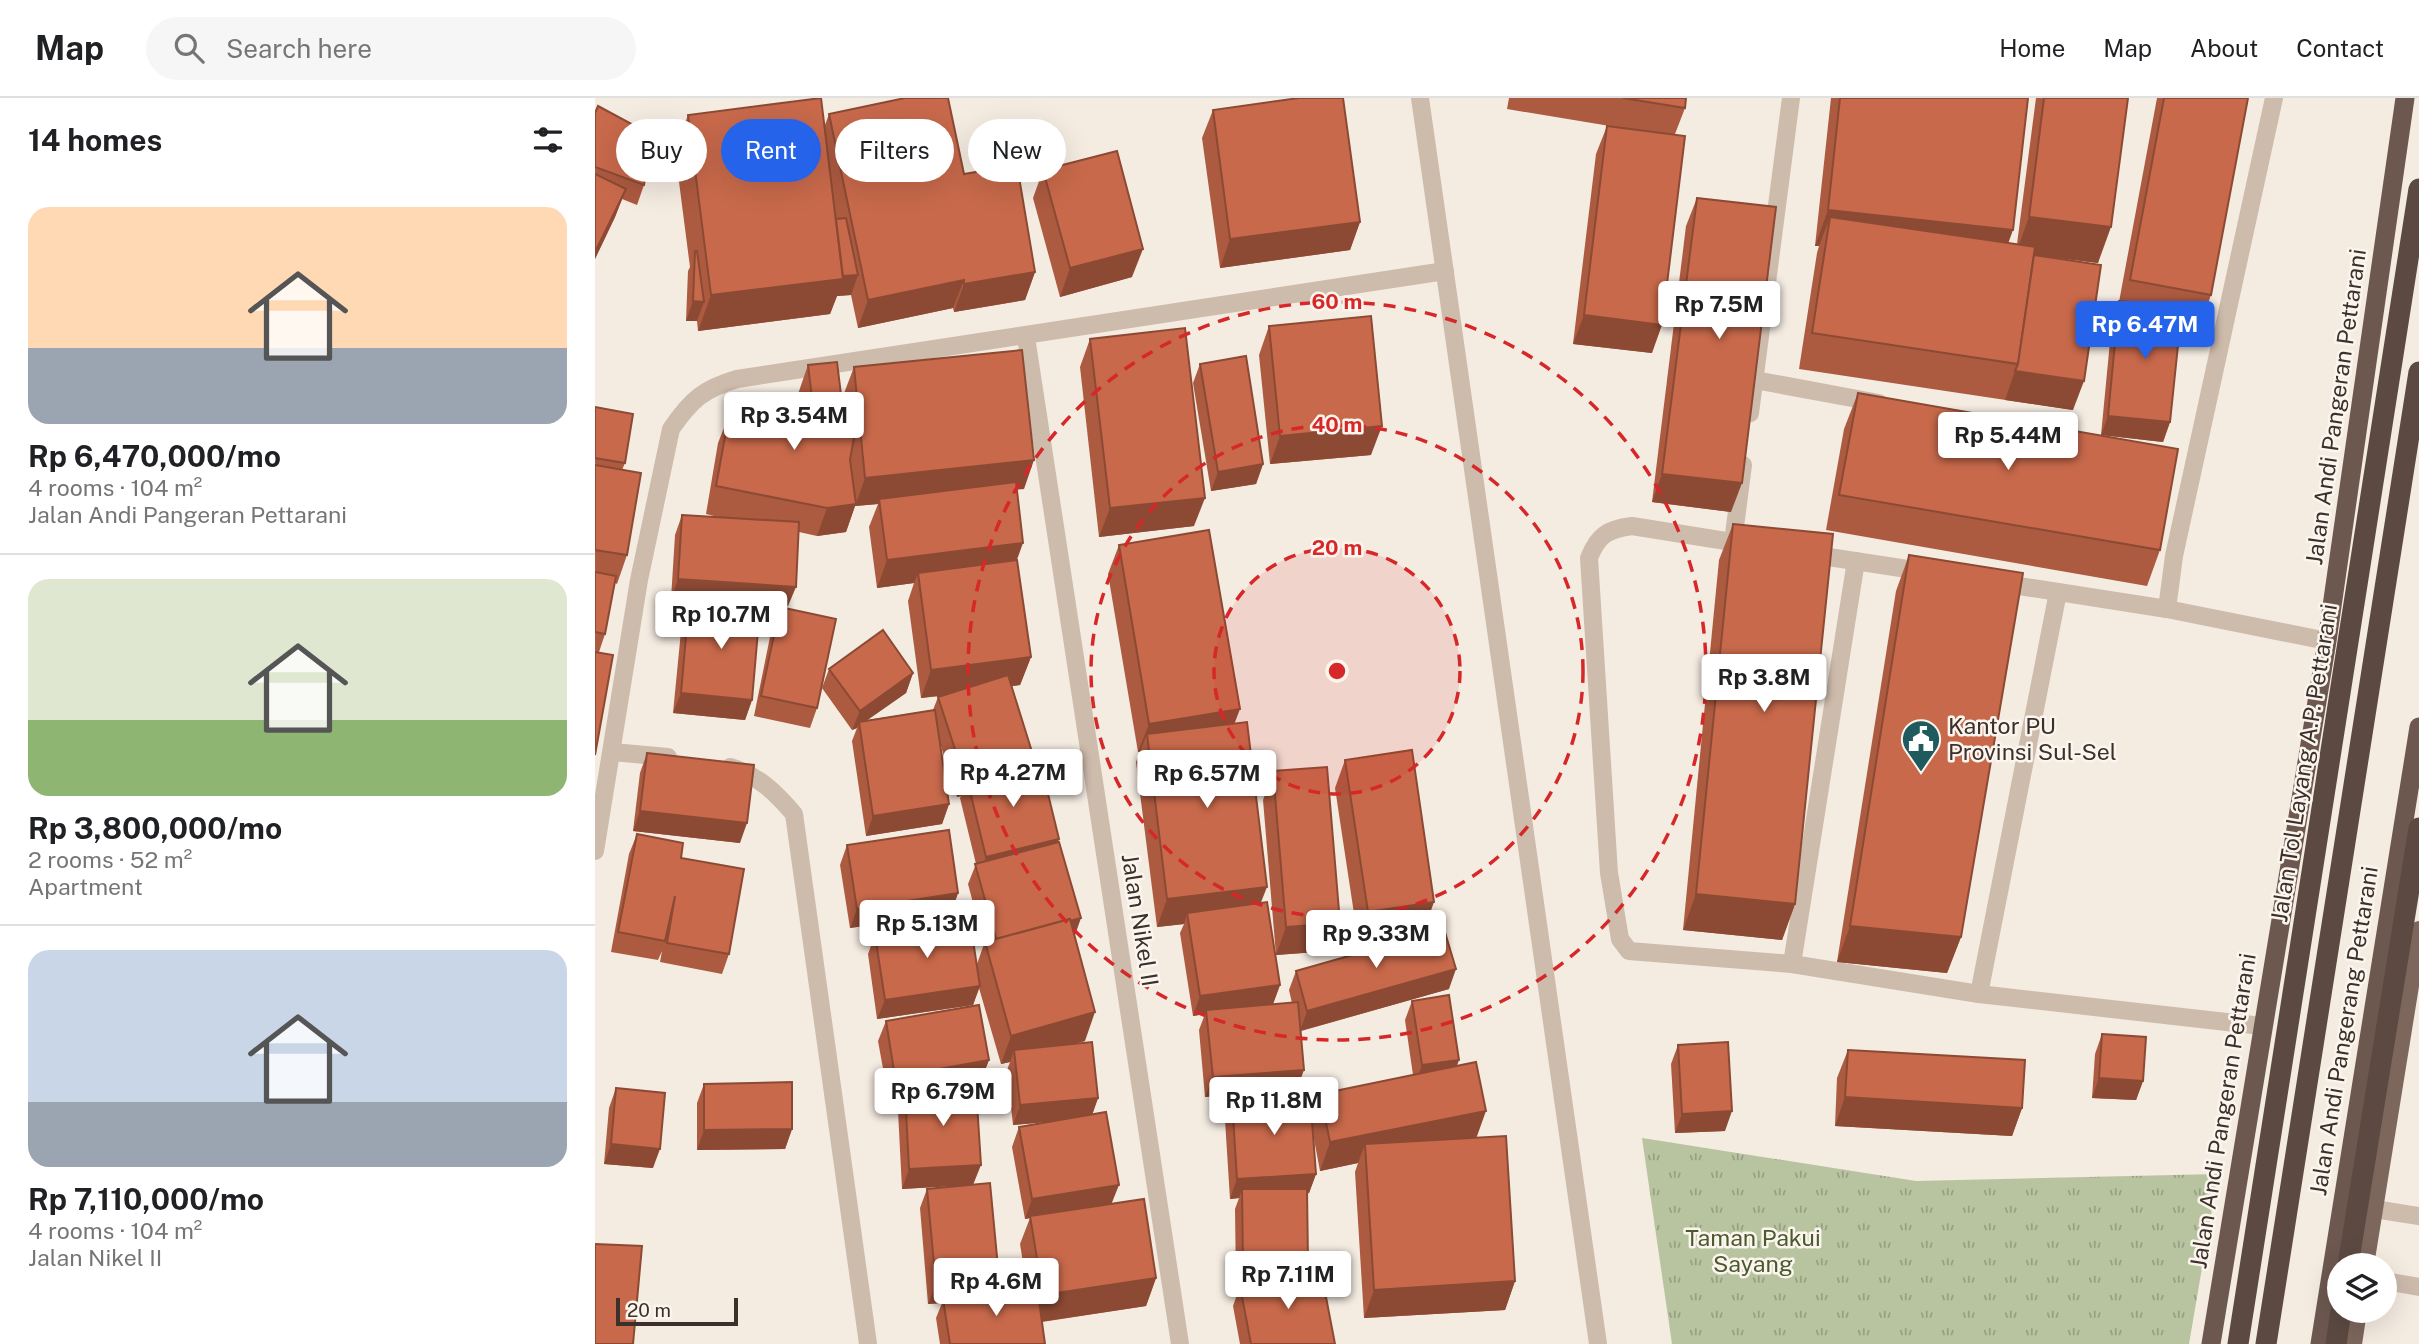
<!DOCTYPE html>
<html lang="en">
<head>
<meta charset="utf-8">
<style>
  :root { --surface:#fff; --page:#f6f6f6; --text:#202124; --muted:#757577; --line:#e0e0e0; --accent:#2563eb }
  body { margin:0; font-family:"Public Sans",sans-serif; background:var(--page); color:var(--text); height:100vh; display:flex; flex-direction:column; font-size:26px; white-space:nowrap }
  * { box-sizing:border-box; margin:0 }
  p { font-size:23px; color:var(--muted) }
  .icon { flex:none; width:38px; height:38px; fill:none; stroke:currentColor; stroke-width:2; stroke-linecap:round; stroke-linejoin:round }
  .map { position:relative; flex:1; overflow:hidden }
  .panel { display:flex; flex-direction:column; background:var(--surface); width:595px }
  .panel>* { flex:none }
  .guide { position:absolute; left:21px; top:21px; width:665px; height:63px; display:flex; gap:14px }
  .controls { position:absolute; left:1732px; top:1155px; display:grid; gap:14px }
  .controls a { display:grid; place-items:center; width:70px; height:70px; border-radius:50%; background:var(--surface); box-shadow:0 7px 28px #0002; font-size:35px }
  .scale { position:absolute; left:21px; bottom:18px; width:122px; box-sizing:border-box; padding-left:7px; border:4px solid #3b302b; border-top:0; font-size:19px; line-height:24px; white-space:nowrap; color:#3b302b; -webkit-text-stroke:5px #fbf5ee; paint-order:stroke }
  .price { position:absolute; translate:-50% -60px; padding:0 16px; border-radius:7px; background:#fff; color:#222; font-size:23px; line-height:46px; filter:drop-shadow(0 2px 4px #0008) }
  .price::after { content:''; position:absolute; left:50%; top:42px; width:21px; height:16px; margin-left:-10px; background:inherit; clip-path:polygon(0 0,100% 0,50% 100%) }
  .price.on { background:var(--accent); color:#fff }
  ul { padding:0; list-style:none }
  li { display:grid; align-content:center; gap:14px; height:371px; padding:0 28px }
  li+li { border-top:2px solid var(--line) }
  li span { display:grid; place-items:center; height:217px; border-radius:21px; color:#555 }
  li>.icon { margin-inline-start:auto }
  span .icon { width:126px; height:126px; fill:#fffc; stroke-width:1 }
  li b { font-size:30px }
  h2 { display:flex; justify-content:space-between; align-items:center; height:84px; padding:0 28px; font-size:30px }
  .chip { padding:0 24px; border-radius:32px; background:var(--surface); box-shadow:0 7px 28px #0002; font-size:24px; line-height:63px }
  .chip.on { background:var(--accent); color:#fff }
  header { display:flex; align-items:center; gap:42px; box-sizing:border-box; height:98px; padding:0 35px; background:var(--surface); border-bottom:2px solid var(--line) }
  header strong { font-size:33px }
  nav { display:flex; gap:38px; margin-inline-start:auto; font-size:24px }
  .search { width:490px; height:63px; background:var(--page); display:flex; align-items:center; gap:18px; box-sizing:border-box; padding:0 24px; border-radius:38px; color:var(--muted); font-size:26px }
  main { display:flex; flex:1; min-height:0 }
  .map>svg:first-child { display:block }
</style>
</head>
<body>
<header>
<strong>Map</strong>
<div class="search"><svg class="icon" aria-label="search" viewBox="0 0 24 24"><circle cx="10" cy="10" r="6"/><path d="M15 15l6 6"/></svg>Search here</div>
<nav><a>Home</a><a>Map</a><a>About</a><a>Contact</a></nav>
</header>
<main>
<section class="panel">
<h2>14 homes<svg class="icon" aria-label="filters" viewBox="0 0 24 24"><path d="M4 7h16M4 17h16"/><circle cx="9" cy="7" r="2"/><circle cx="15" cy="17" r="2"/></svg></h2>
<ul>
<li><span style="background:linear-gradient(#ffd9b3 65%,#9aa5b1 0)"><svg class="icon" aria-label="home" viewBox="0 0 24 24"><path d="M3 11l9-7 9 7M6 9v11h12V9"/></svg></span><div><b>Rp 6,470,000/mo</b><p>4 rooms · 104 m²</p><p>Jalan Andi Pangeran Pettarani</p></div></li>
<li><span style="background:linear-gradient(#dfe7d0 65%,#8fb573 0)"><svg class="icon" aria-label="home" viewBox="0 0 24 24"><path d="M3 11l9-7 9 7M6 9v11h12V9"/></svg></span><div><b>Rp 3,800,000/mo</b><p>2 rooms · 52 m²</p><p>Apartment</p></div></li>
<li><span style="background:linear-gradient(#c9d6e8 70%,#9aa5b1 0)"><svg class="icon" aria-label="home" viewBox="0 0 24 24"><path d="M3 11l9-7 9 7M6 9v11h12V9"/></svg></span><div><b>Rp 7,110,000/mo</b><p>4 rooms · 104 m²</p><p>Jalan Nikel II</p></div></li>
</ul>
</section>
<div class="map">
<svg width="1824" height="1246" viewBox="0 0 1824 1246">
  <defs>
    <pattern id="grass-tufts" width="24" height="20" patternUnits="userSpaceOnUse" patternTransform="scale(1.75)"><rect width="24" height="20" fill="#b8c4a0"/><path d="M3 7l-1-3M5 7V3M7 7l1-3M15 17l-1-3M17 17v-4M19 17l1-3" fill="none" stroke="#97a083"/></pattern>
  </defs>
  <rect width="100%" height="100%" fill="#f4ebe1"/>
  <path fill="url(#grass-tufts)" d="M1047 1040 1321 1083 1623 1076 1594 1246H1077Z"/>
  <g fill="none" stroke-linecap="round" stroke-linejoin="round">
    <g stroke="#cdbbac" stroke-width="18">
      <path d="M1160 282 1284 305"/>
      <path d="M1155 315 1196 0"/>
      <path d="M1138 444 1148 367"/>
      <path d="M1156 447 1037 428C1013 431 1003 437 994 460L1014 775 1025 841 1034 853 1197 866 1384 896 1667 928"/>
      <path d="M1214 456 1332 474"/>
      <path d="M1405 485 1572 511 1732 543"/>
      <path d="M1572 511 1579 458 1679 0"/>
      <path d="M1197 866 1261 463"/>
      <path d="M1384 896 1463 494"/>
      <path d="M1790 1183 1824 1189"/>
    </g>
    <g stroke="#cdbbac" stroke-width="18">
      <path d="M825 0 1003 1246"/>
      <path d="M431 239 585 1246"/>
      <path d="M17 654 73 659"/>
      <path d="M135 669C163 677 181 695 199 716L273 1246"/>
      <path d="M0 753 44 482 76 331C96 302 108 291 142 281L850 173"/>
      <path d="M1779 1111 1824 1118"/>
    </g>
    <g stroke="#7d675c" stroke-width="18">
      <path d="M1770 1167 1824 832"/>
      <path d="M1758 1246 1763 1213"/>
    </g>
    <g stroke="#6c584f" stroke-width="19">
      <path d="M1616 1246 1732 543 1810 0"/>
      <path d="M1725 1246 1824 629"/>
    </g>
    <g stroke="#5c4a42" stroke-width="21">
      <path d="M1753 1167 1824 730"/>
      <path d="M1643 1246 1824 91"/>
      <path d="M1671 1246 1824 274"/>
      <path d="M1741 1246 1746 1213"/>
    </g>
  </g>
  <g fill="#ac5a40">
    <path d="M914 0H1091L1090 10 1080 36 1057 255 978 246 1001 56 1012 28 1027 30 912 11Z"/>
    <path d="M1236 0H1433L1413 145 1422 146 1441 0H1533L1503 165 1450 158 1478 312 1204 271 1222 155 1224 148H1220Z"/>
    <path d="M1562 0H1653L1616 197 1603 233 1585 230 1575 324 1568 344 1506 337 1517 223 1524 204Z"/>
    <path d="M618 12 765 124 755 152 625 170 607 40Z"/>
    <path d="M0 15 49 87 42 107 27 101 20 119 0 161Z"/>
    <path d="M234 16 369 76 440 174 430 202 359 214 358 210 263 230 256 197 242 198 235 216 103 233 102 223H91L93 173 95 169 80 53 93 17 229 30Z"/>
    <path d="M448 72 537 179 465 199 438 100Z"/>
    <path d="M1102 100 1136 414 1057 404 1091 128Z"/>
    <path d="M674 228 776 357 675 366 664 257Z"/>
    <path d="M495 241 599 428 504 439 485 269Z"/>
    <path d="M605 266 668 366 661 386 616 393 598 285Z"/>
    <path d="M213 267 251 337H253L248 298 259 269 429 391H422V462L436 559 425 587 417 588 438 657 436 665 464 741 463 744 479 838 490 943 478 946 503 1000 497 1017 517 1106 561 1180 551 1208 447 1224 450 1246H345L341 1220 347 1205 333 1206 325 1110 332 1091 369 1087 307 1091 303 1013 309 996 293 998 283 943 291 923 394 962 386 982 327 992 379 1087 404 1180 399 1194 432 1189 425 1146 435 1120 430 1121 417 1049 424 1029 461 1023 418 1027 412 972 415 964 406 966 384 890 378 907 282 921 273 856 280 837 382 866 389 846 373 786 381 766 365 700 366 698 362 699 345 645 354 706 347 726 271 738 257 643 262 630 257 632 227 590 234 571 318 575 311 595 272 622 338 612 343 599 346 598 326 600 313 503 319 485 282 490 274 429 283 406 260 408 251 434 222 438 204 434 193 508 76 501 80 437 87 417 127 420 111 416 123 345 134 317 207 329 203 296Z"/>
    <path d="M1263 295 1565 452 1552 488 1231 432 1249 331Z"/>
    <path d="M0 309 30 365 27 372 32 457 22 486 20 485 10 536 4 554 0 657Z"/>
    <path d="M1138 426 1200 806 1187 842 1088 832 1124 462Z"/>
    <path d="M524 447 640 625 666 805 685 887 678 906 697 905 694 892 701 873 854 891 706 933 702 991 610 999 604 932 610 916 598 918 585 835 589 826 562 829 541 664 545 654H543L513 476Z"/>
    <path d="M1314 457 1366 839 1352 875 1242 864 1301 493Z"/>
    <path d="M94 504 157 602 150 622 78 615 87 523Z"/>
    <path d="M185 509 222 610 215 630 159 618 177 529Z"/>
    <path d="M52 655 145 745 38 733 45 675Z"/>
    <path d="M750 662 829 832 763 842 740 690Z"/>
    <path d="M678 673 745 825 735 853 681 857 668 702Z"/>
    <path d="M42 736 86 760 134 856 127 876 65 864 67 853 63 862 16 854 34 756Z"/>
    <path d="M252 747 363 795 356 815 255 830 245 767Z"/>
    <path d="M817 903 862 968 920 1183 910 1212 769 1220 760 1074 763 1065 725 1073 719 1041 721 1076 714 1095 712 1096 713 1165 709 1176 740 1246H645L638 1208 645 1188 658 1186H641L640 1111 644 1100 635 1101 630 1022 637 1002 717 1019 725 996 818 977 810 922Z"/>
    <path d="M1507 936 1548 983 1541 1002 1497 1000 1500 956Z"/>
    <path d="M1083 947 1130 1033 1080 1035 1076 966Z"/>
    <path d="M1253 952 1427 1010 1417 1038 1240 1028 1242 980Z"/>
    <path d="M109 986 197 1031 190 1051 102 1052V1005Z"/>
    <path d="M21 990 58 1070 9 1066 14 1010Z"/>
  </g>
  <g fill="#8c4a34">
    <path d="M31 91 20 119 0 161V154Z"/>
    <path d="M1233 112 1418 132 1405 168 1235 119 1224 148H1220Z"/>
    <path d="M1434 119 1516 129 1503 165 1421 155Z"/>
    <path d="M765 124 755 152 625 170 635 141Z"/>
    <path d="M548 151 537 179 465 199 475 170Z"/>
    <path d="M440 174 430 202 359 214 369 186Z"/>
    <path d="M263 177 256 197 242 198 235 216 103 233 116 197 240 179Z"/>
    <path d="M369 182 358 210 263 230 273 202Z"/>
    <path d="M98 203 109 204 102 223H91Z"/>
    <path d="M989 217 1067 227 1057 255 978 246Z"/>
    <path d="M1420 273 1489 283 1478 312 1410 302Z"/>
    <path d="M1513 318 1575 324 1568 344 1506 337Z"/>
    <path d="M787 328 776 357 675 366 685 338Z"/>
    <path d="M439 362 429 391 285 405 284 401 283 406 260 408 251 434 222 438 232 410 261 406 270 380Z"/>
    <path d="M668 366 661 386 616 393 623 374Z"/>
    <path d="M1067 376 1147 385 1136 414 1057 404Z"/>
    <path d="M610 400 599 428 504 439 515 410Z"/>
    <path d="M428 445 418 473 323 475 319 485 282 490 292 462Z"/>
    <path d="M83 481 201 489 193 508 76 501Z"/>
    <path d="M436 559 425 587 326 600 336 572Z"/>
    <path d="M318 575 311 595 264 628V624L262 630 257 632 265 613Z"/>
    <path d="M86 595 157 602 150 622 78 615Z"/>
    <path d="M645 611 634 640 552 636 545 654H543L554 626Z"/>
    <path d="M438 657 431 677 372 681 366 698 362 699 369 679Z"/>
    <path d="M354 706 347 726 271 738 278 718Z"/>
    <path d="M45 713 152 725 145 745 38 733Z"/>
    <path d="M464 741 457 760 384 778 391 759Z"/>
    <path d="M672 789 661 817 592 815 589 826 562 829 572 801Z"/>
    <path d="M363 795 356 815 255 830 262 811Z"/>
    <path d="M1101 796 1200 806 1187 842 1088 832Z"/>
    <path d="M839 804 829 832 763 842 773 814Z"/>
    <path d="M486 820 479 840 394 863 401 843Z"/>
    <path d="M745 825 735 853 681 857 691 829Z"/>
    <path d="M1255 828 1366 839 1352 875 1242 864Z"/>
    <path d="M861 871 854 891 705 933 712 913Z"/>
    <path d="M685 887 678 906 611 912 610 916 598 918 605 898Z"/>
    <path d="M385 888 378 907 282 921 290 902Z"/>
    <path d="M500 914 490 943 420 962 419 952 415 964 406 966 416 938Z"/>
    <path d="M394 962 386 982 310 995V993L309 996 293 998 300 979Z"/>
    <path d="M864 962 857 982 820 987 827 967Z"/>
    <path d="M709 972 702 991 610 999 618 979Z"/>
    <path d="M1504 980 1548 983 1541 1002 1497 1000Z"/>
    <path d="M1250 999 1427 1010 1417 1038 1240 1028Z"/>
    <path d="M503 1000 496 1020 418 1027 425 1007Z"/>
    <path d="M891 1013 881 1041 770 1046 763 1065 725 1073 735 1044Z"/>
    <path d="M1137 1013 1130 1033 1080 1035 1087 1016Z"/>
    <path d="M197 1031 190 1051 102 1052 109 1032Z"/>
    <path d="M16 1046 65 1051 58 1070 9 1066Z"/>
    <path d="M386 1067 378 1087 307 1091 314 1071Z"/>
    <path d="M721 1076 714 1095 647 1100V1091L644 1100 635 1101 642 1081Z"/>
    <path d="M524 1087 516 1107 435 1118V1120L430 1121 437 1101Z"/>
    <path d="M713 1165 706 1185 641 1186 648 1166Z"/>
    <path d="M404 1180 397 1200 348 1201 347 1205 333 1206 341 1187Z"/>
    <path d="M561 1180 551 1208 437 1225 448 1197Z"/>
    <path d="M920 1183 910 1212 769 1220 779 1192Z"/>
  </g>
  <g fill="#c8694b" stroke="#8c4a34" stroke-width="2">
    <path d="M226 0 248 181 116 197 93 17Z"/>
    <path d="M310 0H353L369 76 422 67 440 174 369 186V182L273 202 234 16Z"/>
    <path d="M704 0H748L765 124 635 141 618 12Z"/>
    <path d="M1028 0H1091L1090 10Z"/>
    <path d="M1245 0H1433L1418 132 1233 112Z"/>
    <path d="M1449 0H1533L1516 129 1434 119Z"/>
    <path d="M1569 0H1653L1616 197 1535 182Z"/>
    <path d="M3 8 57 37 49 87 0 69V15Z"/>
    <path d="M1012 28 1090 38 1067 227 989 217Z"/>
    <path d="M522 53 548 151 475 170 448 72Z"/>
    <path d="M0 76 31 91 0 154Z"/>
    <path d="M1102 100 1181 109 1147 385 1067 376Z"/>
    <path d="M1235 119 1440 149 1423 266 1217 235Z"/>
    <path d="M251 120 263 177 248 178 241 121Z"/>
    <path d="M100 153H102L109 204 98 203Z"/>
    <path d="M1439 157 1506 167 1489 283 1420 273 1423 266Z"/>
    <path d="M1524 203 1587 209 1575 324 1513 318Z"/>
    <path d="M776 218 787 328 685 338 674 228Z"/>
    <path d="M590 230 610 400 515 410 495 241Z"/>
    <path d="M427 252 439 362 270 380 259 269Z"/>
    <path d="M651 258 668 366 623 374 605 266Z"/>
    <path d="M242 264 251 337 259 339 255 362 261 406 232 410 121 388 134 317 221 332 213 267Z"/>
    <path d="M1263 295 1583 351 1565 452 1244 397Z"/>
    <path d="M0 309 38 316 30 365 0 360Z"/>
    <path d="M0 367 46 375 32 457 0 452Z"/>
    <path d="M421 384 428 445 292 462 284 401Z"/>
    <path d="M87 417 204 424 201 489 83 481Z"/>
    <path d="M1138 426 1238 436 1200 806 1101 796Z"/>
    <path d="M614 432 645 611 554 626 524 447Z"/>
    <path d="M1314 457 1428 475 1366 839 1255 828Z"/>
    <path d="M422 462 436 559 336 572 323 475Z"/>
    <path d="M0 474 21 478 10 536 0 534Z"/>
    <path d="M94 504 165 510 157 602 86 595Z"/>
    <path d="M185 509 241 521 222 610 166 598Z"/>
    <path d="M288 532 318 575 265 613 234 571Z"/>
    <path d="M0 554 18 557 0 657Z"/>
    <path d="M413 577 438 657 369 679 343 599Z"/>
    <path d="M340 612 354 706 278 718 264 624Z"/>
    <path d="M652 624 672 789 572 801 552 636Z"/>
    <path d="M817 652 839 804 773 814 750 662Z"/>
    <path d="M52 655 159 667 152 725 45 713Z"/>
    <path d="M445 663 464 741 391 759 372 681Z"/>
    <path d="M732 669 745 825 691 829 678 673Z"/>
    <path d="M354 732 363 795 262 811 252 747Z"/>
    <path d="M42 736 88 745 86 760 149 771 134 856 72 845 80 798 70 843 23 834Z"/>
    <path d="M464 744 486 820 475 823V821L401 841 380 766Z"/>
    <path d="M672 804 685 887 605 898 592 815Z"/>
    <path d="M475 821 500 914 416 938 390 844Z"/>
    <path d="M375 823 385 888 290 902 280 837Z"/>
    <path d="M849 831 861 871 712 913 701 873Z"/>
    <path d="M854 897 864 962 827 967 817 903Z"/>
    <path d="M703 904 709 972 618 979 611 912Z"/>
    <path d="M384 907 394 962 300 979 291 923Z"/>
    <path d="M1507 936 1551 939 1548 983 1504 980Z"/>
    <path d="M497 944 503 1000 425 1007 419 952Z"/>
    <path d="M1133 944 1137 1013 1087 1016 1083 947Z"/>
    <path d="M1253 952 1430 962 1427 1010 1250 999Z"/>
    <path d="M881 964 891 1013 735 1044 725 996Z"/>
    <path d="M197 984V1031L109 1032V986Z"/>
    <path d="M21 990 70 995 65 1051 16 1046Z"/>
    <path d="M381 990 386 1067 314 1071 310 993Z"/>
    <path d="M715 997 721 1076 642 1081 637 1002Z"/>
    <path d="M511 1014 524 1087 437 1101 424 1029Z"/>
    <path d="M911 1038 920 1183 779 1192 770 1046Z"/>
    <path d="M395 1085 404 1180 341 1187 332 1091Z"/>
    <path d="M647 1091H712L713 1165 648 1166Z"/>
    <path d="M549 1101 561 1180 448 1197 435 1118Z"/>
    <path d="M0 1146 47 1148 38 1246H0Z"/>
    <path d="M726 1173 740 1246H656L645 1188Z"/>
    <path d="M442 1188 450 1246H355L348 1201Z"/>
  </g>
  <circle cx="742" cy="573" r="123" fill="#d62828" fill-opacity=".12"/>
  <g fill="none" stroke="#d62828" stroke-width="3.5" stroke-dasharray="12 9">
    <circle cx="742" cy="573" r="123"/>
    <circle cx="742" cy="573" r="246"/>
    <circle cx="742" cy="573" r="369"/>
  </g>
  <defs>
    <g id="civic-pin" transform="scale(2.0125)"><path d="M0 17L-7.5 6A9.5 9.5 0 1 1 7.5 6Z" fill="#1f5a5e" stroke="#fbf5ee"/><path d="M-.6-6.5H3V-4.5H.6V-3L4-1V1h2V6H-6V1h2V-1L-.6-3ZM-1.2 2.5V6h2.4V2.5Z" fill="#fff"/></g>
  </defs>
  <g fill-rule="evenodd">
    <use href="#civic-pin" x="1326" y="641"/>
  </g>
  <g text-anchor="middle" stroke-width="5" stroke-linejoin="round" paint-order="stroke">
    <g font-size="23" fill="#3b302b" stroke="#fbf5ee">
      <text transform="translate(1741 309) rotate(-82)" y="8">Jalan Andi Pangeran Pettarani</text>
      <text transform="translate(1709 665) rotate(-81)" y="8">Jalan Tol Layang A.P. Pettarani</text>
      <text transform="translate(545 822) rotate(81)" y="8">Jalan Nikel II</text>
      <text transform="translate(1749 933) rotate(-81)" y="8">Jalan Andi Pangerang Pettarani</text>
      <text transform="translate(1628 1013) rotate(-81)" y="8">Jalan Andi Pangeran Pettarani</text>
    </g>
    <g font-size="23" fill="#3b302b" stroke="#fbf5ee" text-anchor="start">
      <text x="1353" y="636">Kantor PU<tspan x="1353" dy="26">Provinsi Sul-Sel</tspan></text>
    </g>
    <g font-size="23" fill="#4a5a2e" stroke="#fbf5ee">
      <text x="1158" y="1148">Taman Pakui<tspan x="1158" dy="26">Sayang</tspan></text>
    </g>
  </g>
  <circle cx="742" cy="573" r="10" fill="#d62828" stroke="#fbf5ee" stroke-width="3.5"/>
  <g font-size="21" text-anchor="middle" font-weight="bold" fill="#d62828" stroke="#fbf5ee" stroke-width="5" stroke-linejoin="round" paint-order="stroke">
    <text x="742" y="211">60 m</text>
    <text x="742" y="334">40 m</text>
    <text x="742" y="457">20 m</text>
  </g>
</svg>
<div class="controls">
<a><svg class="icon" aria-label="layers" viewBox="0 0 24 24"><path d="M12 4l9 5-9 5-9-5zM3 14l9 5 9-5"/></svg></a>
</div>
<div class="scale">20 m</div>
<b class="price" style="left:1124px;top:243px">Rp 7.5M</b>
<b class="price on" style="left:1550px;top:263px">Rp 6.47M</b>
<b class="price" style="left:199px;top:354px">Rp 3.54M</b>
<b class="price" style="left:1413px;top:374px">Rp 5.44M</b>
<b class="price" style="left:126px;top:553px">Rp 10.7M</b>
<b class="price" style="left:1169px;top:616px">Rp 3.8M</b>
<b class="price" style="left:418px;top:711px">Rp 4.27M</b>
<b class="price" style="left:612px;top:712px">Rp 6.57M</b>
<b class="price" style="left:332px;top:862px">Rp 5.13M</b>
<b class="price" style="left:781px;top:872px">Rp 9.33M</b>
<b class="price" style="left:348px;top:1030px">Rp 6.79M</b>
<b class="price" style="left:679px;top:1039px">Rp 11.8M</b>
<b class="price" style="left:693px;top:1213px">Rp 7.11M</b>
<b class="price" style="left:401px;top:1220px">Rp 4.6M</b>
<div class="guide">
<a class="chip">Buy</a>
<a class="chip on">Rent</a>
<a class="chip">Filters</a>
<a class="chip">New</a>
</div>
</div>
</main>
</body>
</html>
